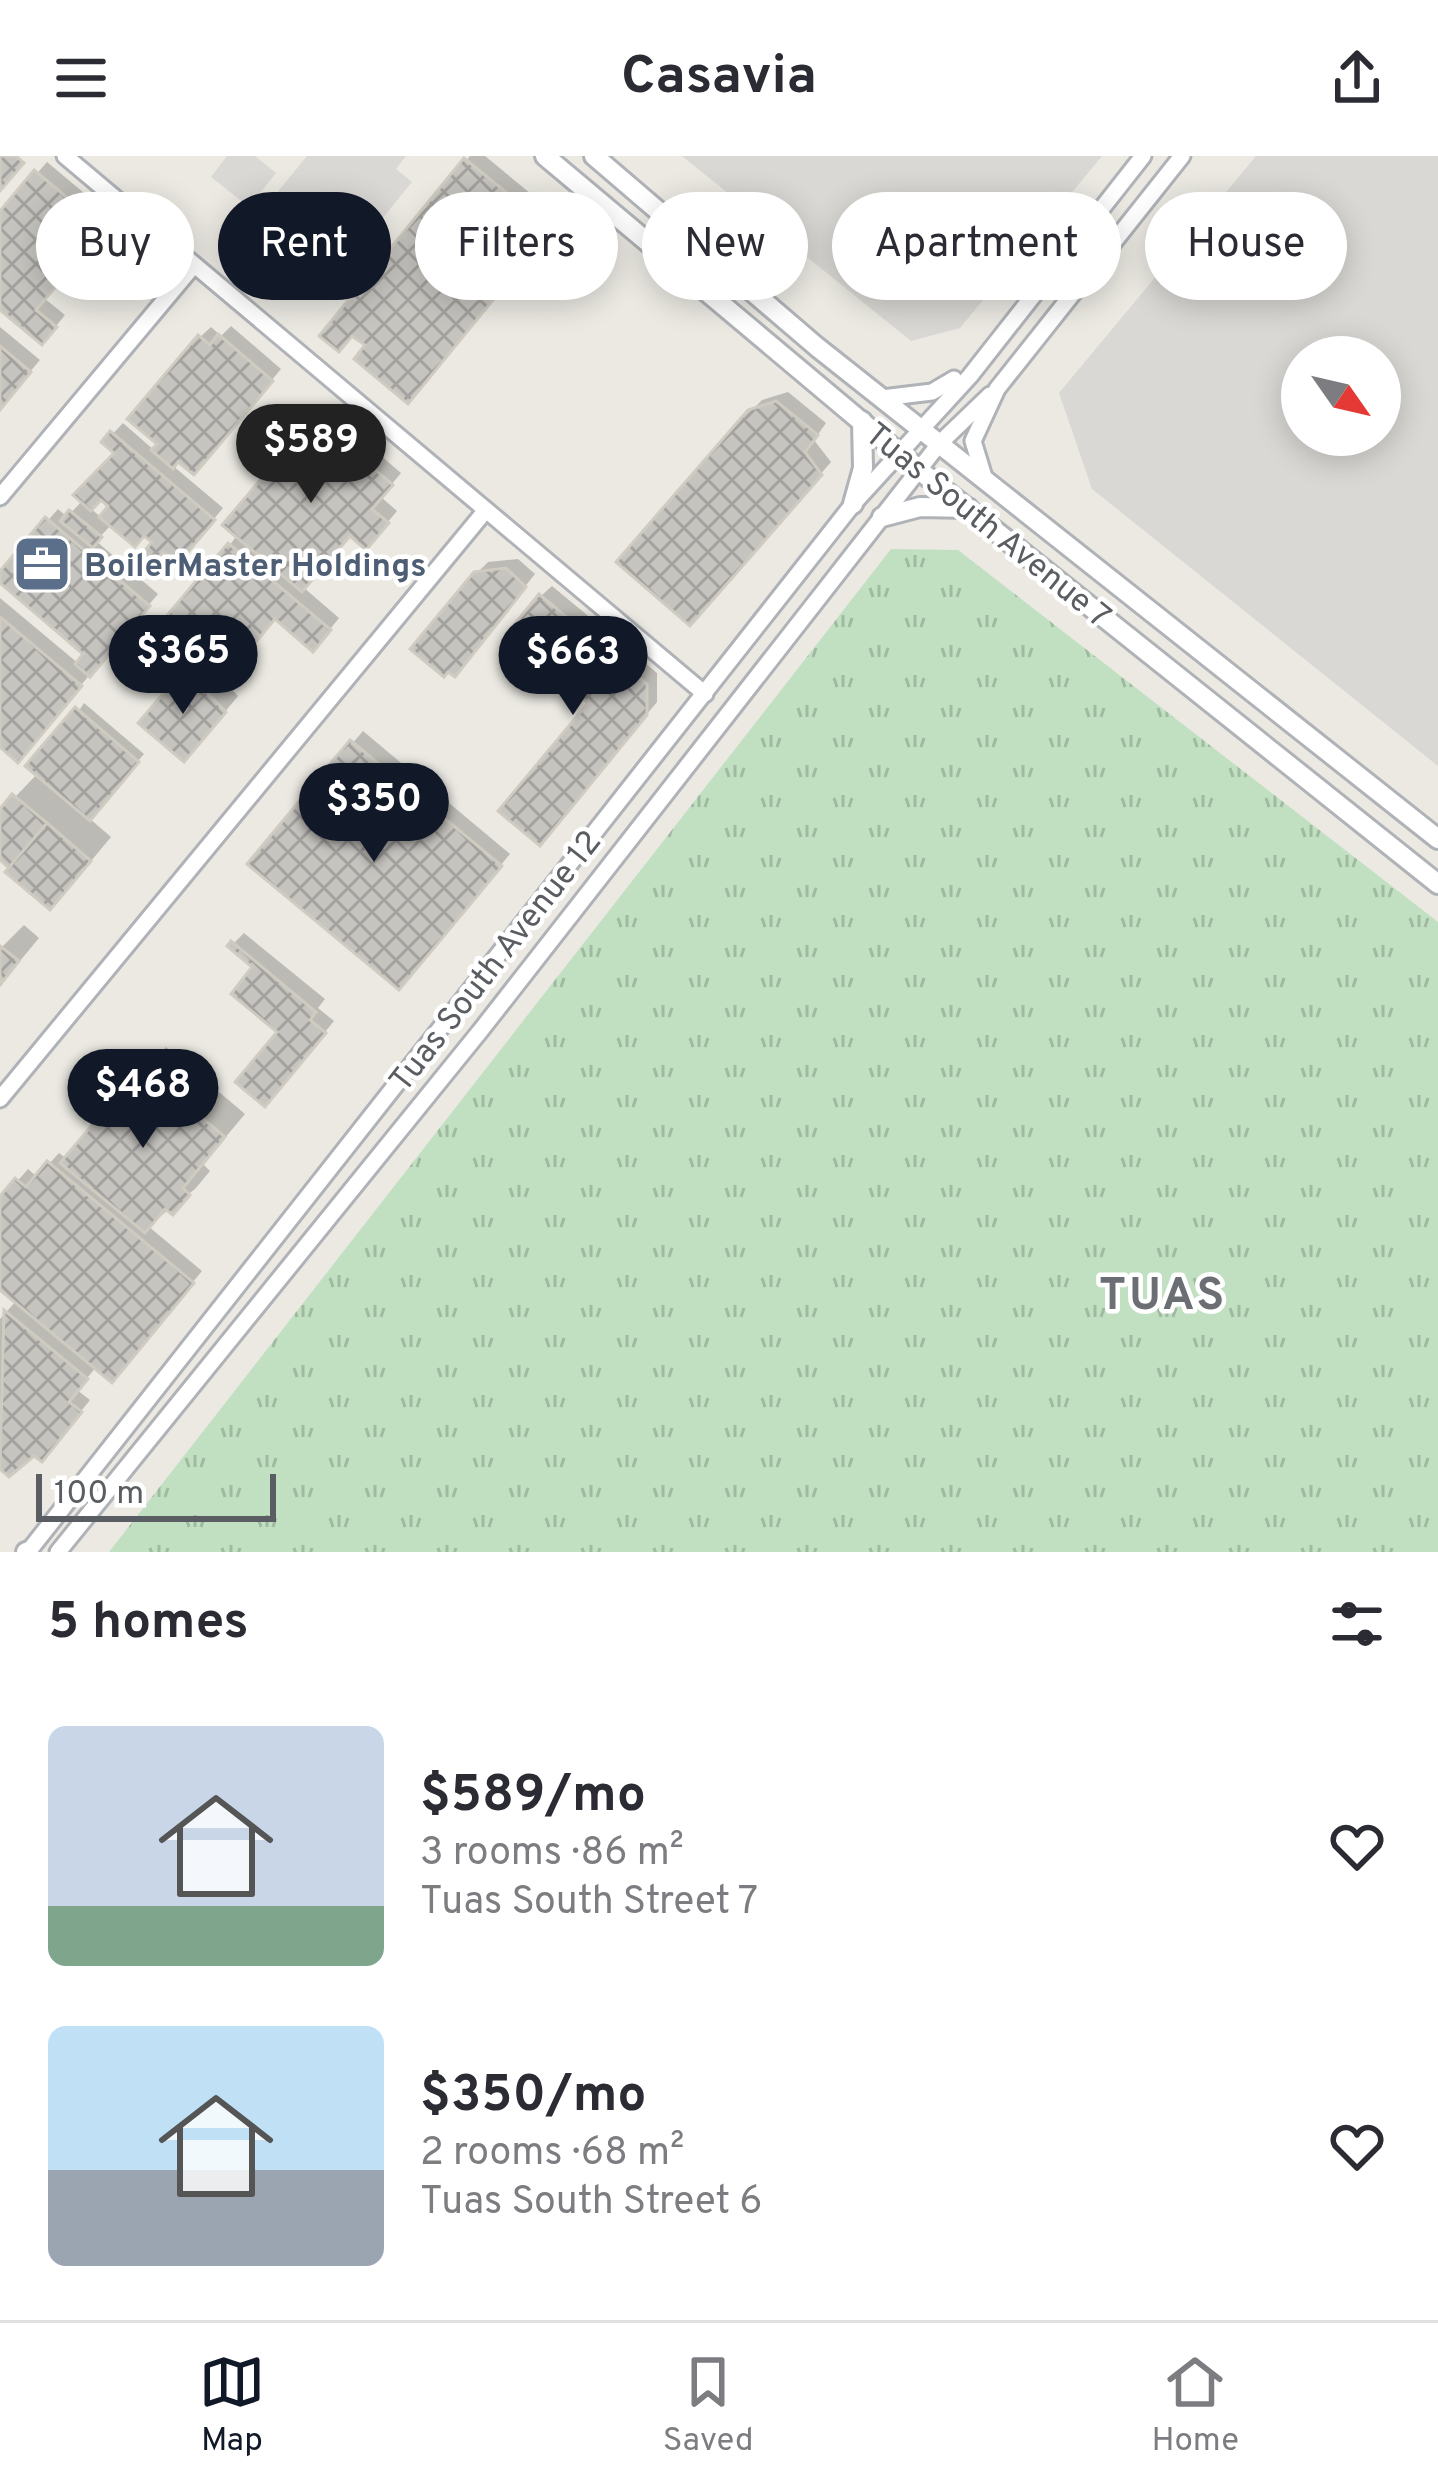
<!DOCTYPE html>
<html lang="en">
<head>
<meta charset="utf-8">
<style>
  :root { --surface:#fff; --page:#f2f2f3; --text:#2b2b33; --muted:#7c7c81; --line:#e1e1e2; --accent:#111827 }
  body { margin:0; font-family:Overpass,sans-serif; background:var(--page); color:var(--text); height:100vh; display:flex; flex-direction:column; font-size:45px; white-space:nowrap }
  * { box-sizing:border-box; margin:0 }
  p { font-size:39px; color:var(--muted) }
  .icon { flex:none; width:66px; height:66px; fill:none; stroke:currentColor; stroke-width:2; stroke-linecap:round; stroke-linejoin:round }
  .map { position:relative; height:1396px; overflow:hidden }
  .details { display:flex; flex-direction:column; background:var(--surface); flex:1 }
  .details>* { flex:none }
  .banner { position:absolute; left:36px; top:36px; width:1368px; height:108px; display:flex; gap:24px }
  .needle { width:78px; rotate:124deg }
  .fabs { position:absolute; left:1281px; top:180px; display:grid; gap:24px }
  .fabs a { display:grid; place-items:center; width:120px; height:120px; border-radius:50%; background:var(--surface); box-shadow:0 6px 30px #0003; font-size:60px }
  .scale { position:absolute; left:36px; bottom:30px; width:240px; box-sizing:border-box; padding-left:12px; border:6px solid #5a5d61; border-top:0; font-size:33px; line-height:42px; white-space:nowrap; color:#5a5d61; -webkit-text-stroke:9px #fff; paint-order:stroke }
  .price { position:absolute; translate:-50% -102px; padding:0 27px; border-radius:42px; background:var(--accent); color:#fff; font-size:39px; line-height:78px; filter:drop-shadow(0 3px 6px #0008) }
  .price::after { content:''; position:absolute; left:50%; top:72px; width:36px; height:27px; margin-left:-18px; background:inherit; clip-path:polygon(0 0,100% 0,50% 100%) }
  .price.selected { background:#222; color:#fff }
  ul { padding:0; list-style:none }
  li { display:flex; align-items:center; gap:36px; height:300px; padding:0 48px }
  li span { display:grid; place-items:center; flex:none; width:336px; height:240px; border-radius:18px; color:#555 }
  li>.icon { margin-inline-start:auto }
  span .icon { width:144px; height:144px; fill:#fffc; stroke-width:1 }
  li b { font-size:51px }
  h2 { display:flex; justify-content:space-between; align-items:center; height:144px; padding:0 48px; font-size:51px }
  .tag { padding:0 42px; border-radius:54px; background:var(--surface); box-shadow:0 6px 30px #0003; font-size:42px; line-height:108px }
  .tag.selected { background:var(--accent); color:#fff }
  header { display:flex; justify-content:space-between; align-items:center; height:156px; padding:0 48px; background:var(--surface); font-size:54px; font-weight:700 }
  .tab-bar { display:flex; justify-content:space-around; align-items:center; height:168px; border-top:3px solid var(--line); background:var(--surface); font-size:33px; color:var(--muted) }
  .tab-bar a { display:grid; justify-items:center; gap:6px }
  .tab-bar .selected { color:var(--accent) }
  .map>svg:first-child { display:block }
</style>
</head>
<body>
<header><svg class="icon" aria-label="menu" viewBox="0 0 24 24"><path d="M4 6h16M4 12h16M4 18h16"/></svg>Casavia<svg class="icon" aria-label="share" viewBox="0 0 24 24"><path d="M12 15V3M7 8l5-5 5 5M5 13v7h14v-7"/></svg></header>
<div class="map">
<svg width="1438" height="1396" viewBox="0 0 1438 1396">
  <defs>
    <pattern id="grass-tufts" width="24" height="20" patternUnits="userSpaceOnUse" patternTransform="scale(3)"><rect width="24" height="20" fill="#c1e0c2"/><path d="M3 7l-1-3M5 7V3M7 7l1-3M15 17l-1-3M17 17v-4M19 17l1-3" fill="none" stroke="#a0b9a1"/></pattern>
    <pattern id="building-cross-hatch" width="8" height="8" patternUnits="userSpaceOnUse" patternTransform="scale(3)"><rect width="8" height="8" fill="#c6c4bf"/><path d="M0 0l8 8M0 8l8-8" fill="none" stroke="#a4a29f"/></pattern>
  </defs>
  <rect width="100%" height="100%" fill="#ebe9e2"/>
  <g fill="#dad8d4" fill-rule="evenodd">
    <path d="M227 0H255L276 17 249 51 211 21Z"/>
    <path d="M307 0H406L396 13 412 26 320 139 244 77Z"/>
    <path d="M682 0H1102L960 172 911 185Z"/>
    <path d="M1256 0H1438V610L1092 333 1059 237ZM1302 201H1380V279H1302Z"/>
  </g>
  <path fill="url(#grass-tufts)" d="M891 393 958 394 1438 766V1396H109Z"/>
  <g fill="#0003" fill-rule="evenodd">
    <path d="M470 0H485L559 61 419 233 353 176 323 179Z"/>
    <path d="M47 6 120 67 110 80 93 85 44 142 65 159 52 175 0 150V60Z"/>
    <path d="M231 170 281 213 204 305 178 303 172 309 223 352 188 394 112 368 96 385 158 438 28 592 0 587V442L79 508 88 497 0 419 58 353 67 361 83 344 118 297 105 286 123 267 155 295 200 181 211 171 221 180ZM102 340 113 349 102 362 90 352Z"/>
    <path d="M0 171 40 204 0 251Z"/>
    <path d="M788 236 826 267 814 284 831 306 701 456 750 256 762 244Z"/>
    <path d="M326 253 401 317 381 341 397 355 376 380 351 377 303 431 339 462 323 482 230 389Z"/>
    <path d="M518 403 535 418 465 506 449 512 476 418 488 406Z"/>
    <path d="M552 430 657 517V546L550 675 592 546 541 440Z"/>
    <path d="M197 505 206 513 209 510 238 540 199 587 142 566Z"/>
    <path d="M84 547 144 598 89 662 111 681 72 728 0 703V657L38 617Z"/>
    <path d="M363 575 510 698 409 820 251 707Z"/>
    <path d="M24 769 39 782 0 829V793Z"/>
    <path d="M244 777 325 843 318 852 334 865 275 937 281 875 257 811 231 790Z"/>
    <path d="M166 891 245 958 203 1008 210 1015 195 1033 148 1070 202 1115 122 1212 97 1210 77 1234 90 1244 52 1291 34 1296 9 1317 0 1309V1163L17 1144 0 1130V1045L28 1013 37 1021 59 997 67 1003Z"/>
  </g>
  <g fill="url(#building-cross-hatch)" stroke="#cfcbc1" stroke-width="3">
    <path d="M0 0H16L24 7 0 35Z"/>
    <path d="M464 2 551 73 408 248 354 203 365 189 352 180 339 196 319 180Z"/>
    <path d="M34 14 112 79 99 95 92 88 36 154 57 171 42 189 0 154V55Z"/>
    <path d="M218 178 273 225 194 319 178 306 173 313 151 294 157 288 127 263 198 179 210 189Z"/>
    <path d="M0 190 31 216 0 254Z"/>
    <path d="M776 245 818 279 805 296 822 319 690 470 616 406 748 254Z"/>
    <path d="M314 261 393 329 372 353 389 367 366 394 350 380 302 436 222 369Z"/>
    <path d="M110 275 215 364 178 408 163 396 154 407 142 398 152 386 144 380 135 391 99 361 108 350 101 344 91 355 73 339 114 297 101 286Z"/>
    <path d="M69 354 102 381 93 392 60 365Z"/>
    <path d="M45 361 150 450 90 521 75 508 83 498 0 427V415Z"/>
    <path d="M228 387 331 474 313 496 275 463 229 518 164 463Z"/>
    <path d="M506 412 526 431 455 521 448 516 444 521 410 493 474 416Z"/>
    <path d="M539 438 647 528V559L540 690 498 655 588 547 506 479Z"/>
    <path d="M0 461 82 530 18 607 0 591Z"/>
    <path d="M180 518 189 526 193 522 226 556 184 606 138 567Z"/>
    <path d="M75 551 139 606 90 665 25 610Z"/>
    <path d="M350 584 502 710 399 834 247 708Z"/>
    <path d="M12 638 47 667 9 712 0 704V653Z"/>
    <path d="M47 667 91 705 50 754 5 716Z"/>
    <path d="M231 785 316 856 310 864 326 877 265 951 235 926 277 876 231 838 252 811 227 790Z"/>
    <path d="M0 790 19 805 0 829Z"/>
    <path d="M141 911 225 981 183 1032 190 1039 173 1059 165 1053 145 1077 60 1007Z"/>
    <path d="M47 1005 194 1127 112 1227 0 1134V1040L15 1022 26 1031Z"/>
    <path d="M4 1154 88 1223 69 1246 82 1256 42 1306 34 1300 9 1321 0 1313Z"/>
  </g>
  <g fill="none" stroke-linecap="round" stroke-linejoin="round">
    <g stroke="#afb2b6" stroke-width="21">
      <g id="minor">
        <path d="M65 0 705 538"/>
        <path d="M882 242 932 236 954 223"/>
        <path d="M984 321 973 285 997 233 1182 0"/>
        <path d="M0 341 194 109"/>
        <path d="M0 943 486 354"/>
        <path d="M28 1396 853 348 970 220 1143 0"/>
        <path d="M58 1396 481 874 939 288 990 239"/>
      </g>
    </g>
    <g stroke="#afb2b6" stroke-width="24">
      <g id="tertiary">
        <path d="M545 0 919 314 1438 728"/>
        <path d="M594 0 817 191 1438 683"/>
        <path d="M853 348 863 312 862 265"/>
        <path d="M882 361 920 351 968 352"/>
        <path d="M26 1396 29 1395"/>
      </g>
    </g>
    <use href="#minor" stroke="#fff" stroke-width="15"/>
    <use href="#tertiary" stroke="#fff" stroke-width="18"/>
  </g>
  <defs>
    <g id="office-square" transform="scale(3)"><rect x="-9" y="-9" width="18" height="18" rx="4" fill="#5c6f8a" stroke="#fff"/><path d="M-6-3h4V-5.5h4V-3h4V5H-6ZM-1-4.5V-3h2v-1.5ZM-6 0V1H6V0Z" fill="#fff"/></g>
  </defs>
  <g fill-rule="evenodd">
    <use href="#office-square" x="42" y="408"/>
  </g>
  <g text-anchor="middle" stroke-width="9" stroke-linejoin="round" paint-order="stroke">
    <g font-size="33" fill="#5a5d61" stroke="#fff">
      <text transform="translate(989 368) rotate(39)" y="12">Tuas South Avenue 7</text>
      <text transform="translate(494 804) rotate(-52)" y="12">Tuas South Avenue 12</text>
    </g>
    <g font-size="33" font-weight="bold" fill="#4e5e75" stroke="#fff" text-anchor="start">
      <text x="84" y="420">BoilerMaster Holdings</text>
    </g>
    <g font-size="45" font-weight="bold" letter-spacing="3" fill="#6b6f73" stroke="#fff">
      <text x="1163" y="1153">TUAS</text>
    </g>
  </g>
</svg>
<div class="fabs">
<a><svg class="needle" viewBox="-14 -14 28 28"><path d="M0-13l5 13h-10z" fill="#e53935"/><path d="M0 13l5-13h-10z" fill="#7c7c81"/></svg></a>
</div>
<div class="scale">100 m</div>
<b class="price selected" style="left:311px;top:350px">$589</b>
<b class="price" style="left:183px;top:561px">$365</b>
<b class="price" style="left:573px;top:562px">$663</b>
<b class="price" style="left:374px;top:709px">$350</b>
<b class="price" style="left:143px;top:995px">$468</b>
<div class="banner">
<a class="tag">Buy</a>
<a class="tag selected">Rent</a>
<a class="tag">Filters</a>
<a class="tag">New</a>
<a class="tag">Apartment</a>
<a class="tag">House</a>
</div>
</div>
<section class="details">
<h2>5 homes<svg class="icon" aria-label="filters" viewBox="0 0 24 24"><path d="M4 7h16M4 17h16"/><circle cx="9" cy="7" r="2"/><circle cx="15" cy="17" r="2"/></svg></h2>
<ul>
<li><span style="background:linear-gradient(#c9d6e8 75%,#7fa58c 0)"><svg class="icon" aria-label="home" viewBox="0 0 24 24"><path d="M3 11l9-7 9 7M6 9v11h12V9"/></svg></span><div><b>$589/mo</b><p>3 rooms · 86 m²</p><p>Tuas South Street 7</p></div><svg class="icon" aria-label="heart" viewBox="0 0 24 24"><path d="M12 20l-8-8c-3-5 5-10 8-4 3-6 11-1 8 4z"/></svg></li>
<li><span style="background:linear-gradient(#bfe0f5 60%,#9aa5b1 0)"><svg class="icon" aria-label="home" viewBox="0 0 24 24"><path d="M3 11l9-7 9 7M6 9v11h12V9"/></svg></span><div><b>$350/mo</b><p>2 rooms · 68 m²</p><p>Tuas South Street 6</p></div><svg class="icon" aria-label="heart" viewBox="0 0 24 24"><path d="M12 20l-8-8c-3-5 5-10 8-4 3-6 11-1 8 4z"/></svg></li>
</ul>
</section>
<nav class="tab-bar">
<a class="selected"><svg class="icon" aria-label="map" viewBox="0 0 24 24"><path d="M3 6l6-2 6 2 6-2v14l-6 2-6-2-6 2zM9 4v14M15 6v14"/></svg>Map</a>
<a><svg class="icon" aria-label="saved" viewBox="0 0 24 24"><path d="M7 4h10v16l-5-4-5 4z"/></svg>Saved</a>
<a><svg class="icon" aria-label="home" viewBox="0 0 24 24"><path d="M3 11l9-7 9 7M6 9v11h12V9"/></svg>Home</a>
</nav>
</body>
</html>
